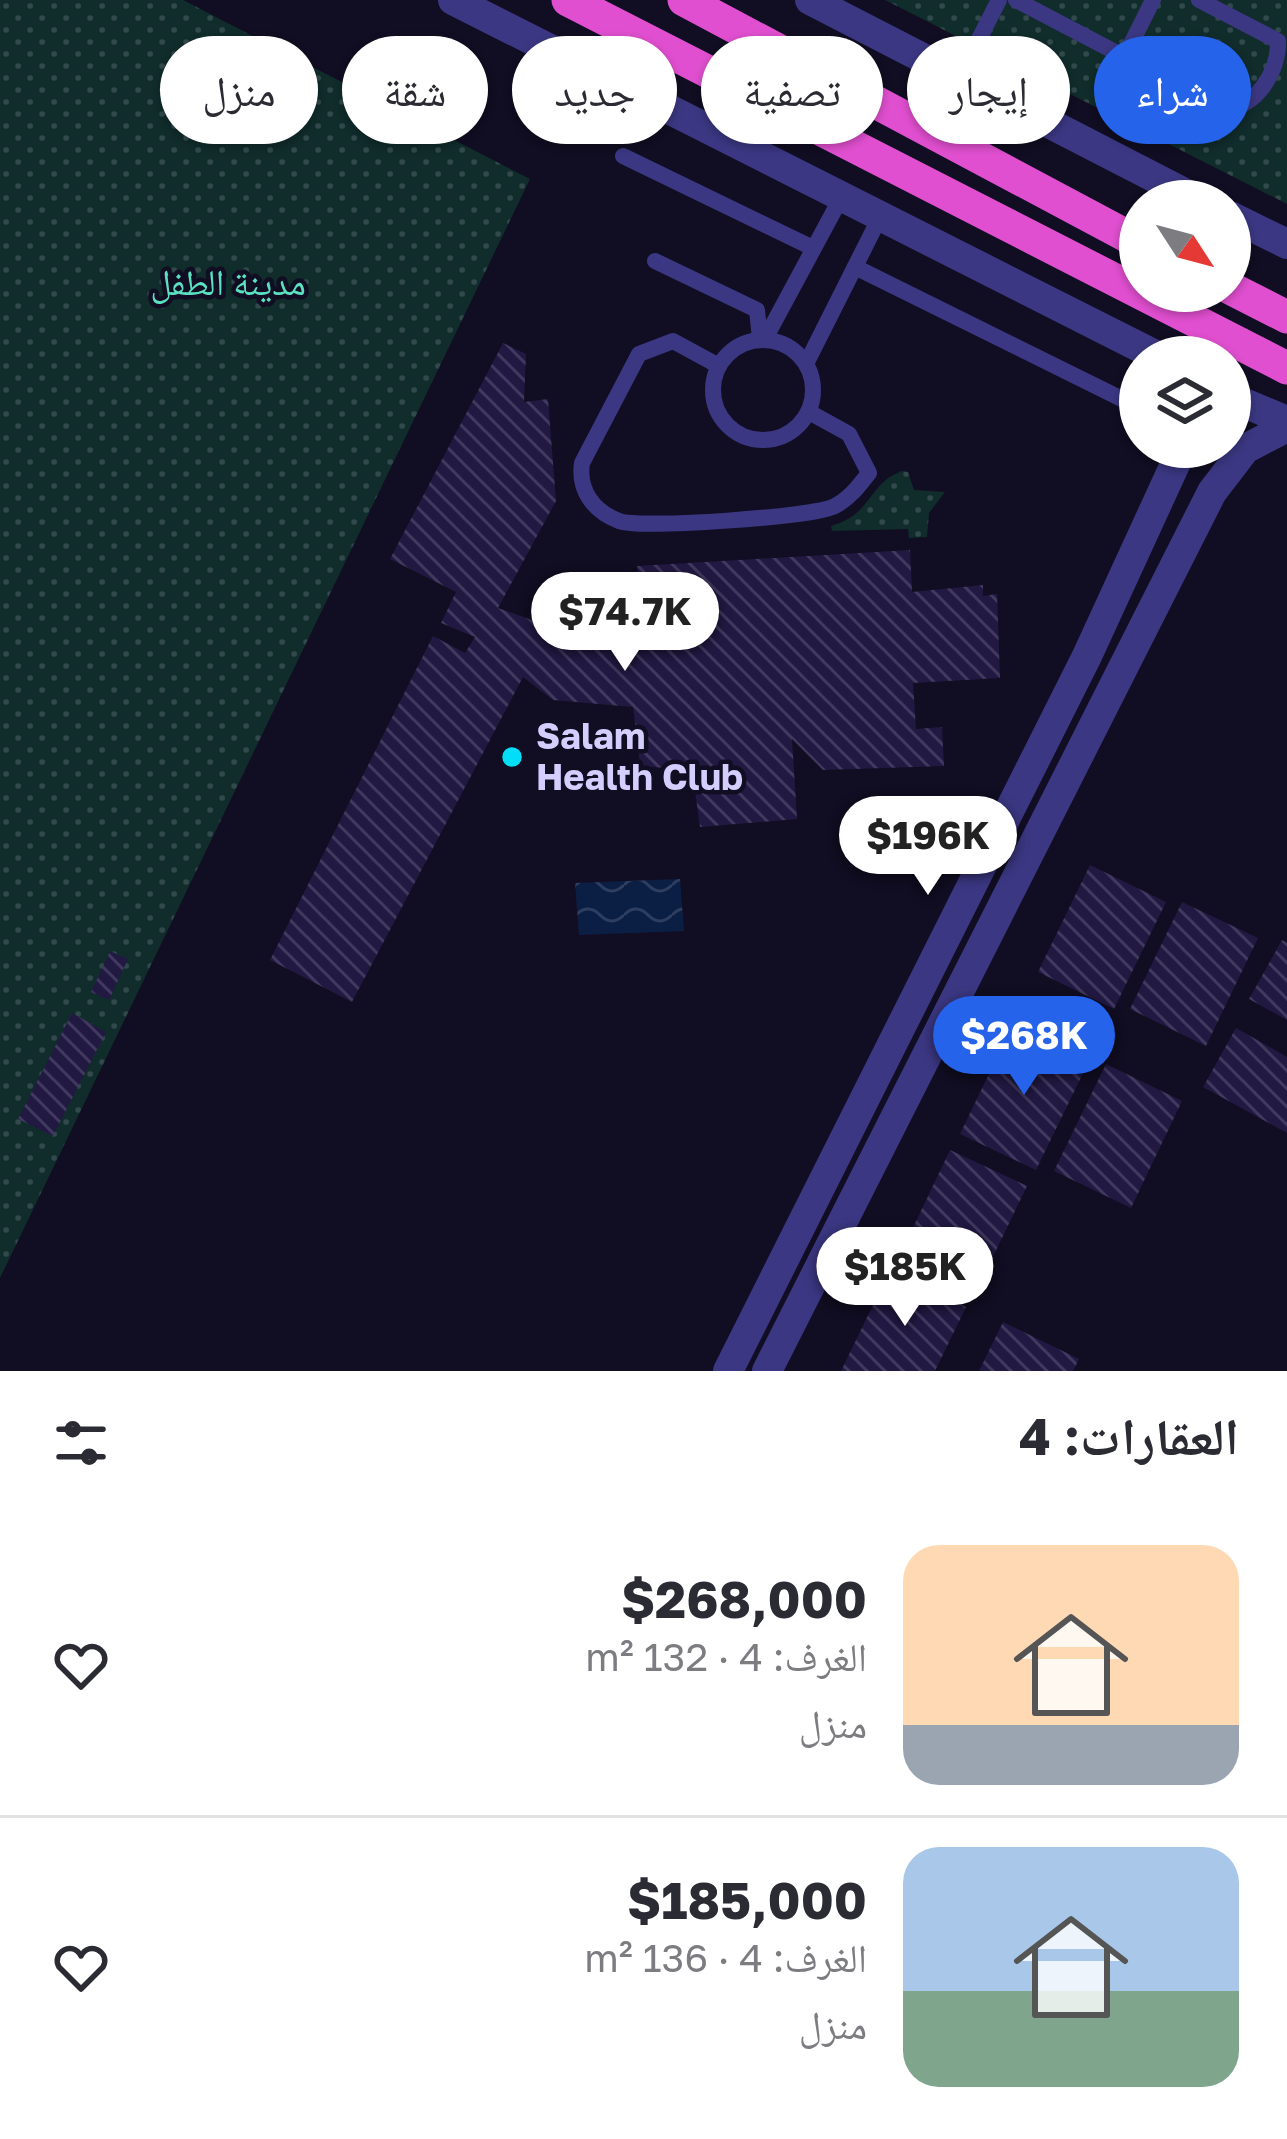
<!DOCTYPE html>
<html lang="ar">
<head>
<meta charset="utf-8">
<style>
  :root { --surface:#fff; --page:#f2f2f3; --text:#2b2b33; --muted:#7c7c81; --line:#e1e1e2; --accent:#2563eb }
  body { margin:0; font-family:"Golos Text","Noto Naskh Arabic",sans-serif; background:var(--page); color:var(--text); direction:rtl; height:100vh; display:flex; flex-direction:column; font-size:45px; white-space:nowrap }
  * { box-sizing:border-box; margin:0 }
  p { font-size:39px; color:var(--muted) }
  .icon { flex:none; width:66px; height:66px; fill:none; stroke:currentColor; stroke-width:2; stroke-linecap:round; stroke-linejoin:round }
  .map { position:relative; height:1371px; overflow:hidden; direction:ltr }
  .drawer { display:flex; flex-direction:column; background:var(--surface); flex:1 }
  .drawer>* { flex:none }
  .banner { position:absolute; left:36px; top:36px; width:1215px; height:108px; direction:rtl; display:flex; gap:24px }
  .needle { width:78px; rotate:126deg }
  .tools { position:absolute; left:1119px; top:180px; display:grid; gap:24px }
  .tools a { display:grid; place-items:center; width:132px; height:132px; border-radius:50%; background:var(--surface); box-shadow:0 3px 9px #0004; font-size:60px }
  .price { position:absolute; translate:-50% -102px; padding:0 27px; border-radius:42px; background:#fff; color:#222; font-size:39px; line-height:78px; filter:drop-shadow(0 3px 6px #0008) }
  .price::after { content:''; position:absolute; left:50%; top:72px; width:36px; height:27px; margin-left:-18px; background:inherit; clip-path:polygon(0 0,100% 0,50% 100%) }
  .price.active { background:var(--accent); color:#fff }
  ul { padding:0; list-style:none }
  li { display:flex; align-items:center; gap:36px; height:300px; padding:0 48px }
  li+li { border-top:3px solid var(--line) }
  li span { display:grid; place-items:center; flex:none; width:336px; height:240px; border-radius:36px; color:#555 }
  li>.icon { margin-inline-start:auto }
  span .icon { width:144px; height:144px; fill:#fffc; stroke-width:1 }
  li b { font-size:51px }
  h2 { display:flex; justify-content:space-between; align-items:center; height:144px; padding:0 48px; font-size:51px }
  .pill { padding:0 42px; border-radius:54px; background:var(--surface); box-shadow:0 3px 9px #0004; font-size:42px; line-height:108px }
  .pill.active { background:var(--accent); color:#fff }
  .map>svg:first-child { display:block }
</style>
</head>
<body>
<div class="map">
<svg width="1287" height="1371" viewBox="0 0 1287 1371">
  <defs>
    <pattern id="green-dots" width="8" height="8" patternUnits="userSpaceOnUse" patternTransform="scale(3)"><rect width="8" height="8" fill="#102c2b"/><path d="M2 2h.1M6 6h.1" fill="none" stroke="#32494b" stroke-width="1.8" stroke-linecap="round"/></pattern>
    <pattern id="water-waves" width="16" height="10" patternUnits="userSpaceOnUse" patternTransform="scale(3)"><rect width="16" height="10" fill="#0b1f44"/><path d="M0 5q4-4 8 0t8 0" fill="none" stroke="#2e3e60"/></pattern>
    <pattern id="building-back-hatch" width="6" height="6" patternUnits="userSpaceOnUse" patternTransform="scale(3)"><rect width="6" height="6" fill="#221943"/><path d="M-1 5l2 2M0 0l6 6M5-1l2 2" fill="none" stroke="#41395f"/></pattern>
  </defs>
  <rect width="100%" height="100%" fill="#110d22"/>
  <g fill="url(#green-dots)">
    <path d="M0 0H183L530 179 0 1278Z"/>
    <path d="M885 0H1287V204Z"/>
    <path d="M902 471 908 472 914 490 945 492 929 513 927 537 909 538 908 529 832 531 831 526C873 514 868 483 902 471Z"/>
  </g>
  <path fill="url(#water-waves)" d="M680 879 684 931 579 935 575 883Z"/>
  <g fill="url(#building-back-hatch)">
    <path d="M503 343 526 354 524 402 548 399 556 501 498 608 543 624 539 609 642 600 637 566 910 550 912 592 983 585V596L997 594 1000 678 913 683 916 729 942 727 944 766 823 770 792 739 797 819 700 827 692 770 640 766 633 707 553 700 523 677 352 1002 270 960 433 636 465 653 475 637 441 623 456 592 390 559Z"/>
    <path d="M1090 865 1166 902 1114 1009 1038 972Z"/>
    <path d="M1182 902 1258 938 1206 1046 1130 1009Z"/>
    <path d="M1282 940 1287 943V1020L1249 999Z"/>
    <path d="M110 951 128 959 109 1000 91 992Z"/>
    <path d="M72 1013 106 1032 53 1136 18 1119Z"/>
    <path d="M1012 1026 1088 1063 1036 1170 960 1134Z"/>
    <path d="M1236 1028 1287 1057V1133L1203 1087Z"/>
    <path d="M1106 1064 1182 1101 1131 1208 1054 1171Z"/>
    <path d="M950 1150 1027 1186 975 1294 899 1257Z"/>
    <path d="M890 1270 966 1307 935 1371H841Z"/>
    <path d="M1003 1322 1079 1359 1073 1371H979Z"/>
  </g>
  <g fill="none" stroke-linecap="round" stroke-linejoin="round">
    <g stroke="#3b3782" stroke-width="16">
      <path d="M1016 0 1224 109C1255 109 1279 72 1278 41L1199 0"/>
      <path d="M1124 58 1153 0"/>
      <path d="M959 78 999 0"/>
      <path d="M623 156 813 248"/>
      <path d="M655 261 757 310 760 339"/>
      <path d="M855 267 1140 408"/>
      <path d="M765 339 842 196"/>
      <circle cx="763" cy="390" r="50"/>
      <path d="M806 364 881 215"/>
      <path d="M719 366 673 341 639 354 582 463C578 490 593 511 619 521 640 529 815 517 835 506 850 498 859 486 869 473L849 434 809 412"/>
    </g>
    <g stroke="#3b3782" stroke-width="30">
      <path d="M453 0 1159 357"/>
      <path d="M810 0 1200 201"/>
      <path d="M1230 216 1287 244"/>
      <path d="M1230 397 1287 421"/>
      <path d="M728 1371 1087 656 1183 447"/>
      <path d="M767 1371 1212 492 1245 449 1287 427"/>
    </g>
    <g stroke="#e04fcf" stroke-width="33">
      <path d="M568 0 1287 368"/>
      <path d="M684 0 1140 243"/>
      <path d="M1230 288 1287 317"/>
    </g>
  </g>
  <circle fill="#00def9" stroke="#110d22" stroke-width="4.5" cx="512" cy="757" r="12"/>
  <g text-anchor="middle" stroke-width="9" stroke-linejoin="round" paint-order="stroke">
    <g font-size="36" fill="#59e1c0" stroke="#110d22">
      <text x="228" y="295">مدينة الطفل</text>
    </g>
    <g font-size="36" font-weight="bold" fill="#d4ceff" stroke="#110d22" text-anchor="start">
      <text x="536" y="749">Salam<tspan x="536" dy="41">Health Club</tspan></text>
    </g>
  </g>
</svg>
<div class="tools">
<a><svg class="needle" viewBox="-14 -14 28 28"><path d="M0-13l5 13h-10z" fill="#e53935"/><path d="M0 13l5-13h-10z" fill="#7c7c81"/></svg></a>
<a><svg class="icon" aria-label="layers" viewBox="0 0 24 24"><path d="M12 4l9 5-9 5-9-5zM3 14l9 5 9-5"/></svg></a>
</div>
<b class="price" style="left:625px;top:674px">$74.7K</b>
<b class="price" style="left:928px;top:898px">$196K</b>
<b class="price active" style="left:1024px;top:1098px">$268K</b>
<b class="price" style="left:905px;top:1329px">$185K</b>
<div class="banner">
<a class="pill active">شراء</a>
<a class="pill">إيجار</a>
<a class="pill">تصفية</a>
<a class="pill">جديد</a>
<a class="pill">شقة</a>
<a class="pill">منزل</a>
</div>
</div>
<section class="drawer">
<h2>العقارات: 4<svg class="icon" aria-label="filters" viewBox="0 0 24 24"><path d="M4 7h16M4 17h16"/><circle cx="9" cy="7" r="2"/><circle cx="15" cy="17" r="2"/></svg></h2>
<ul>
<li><span style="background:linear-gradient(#ffd9b3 75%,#9aa5b1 0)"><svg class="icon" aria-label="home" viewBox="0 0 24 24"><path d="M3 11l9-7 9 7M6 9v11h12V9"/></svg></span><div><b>$268,000</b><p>الغرف: 4 · 132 m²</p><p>منزل</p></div><svg class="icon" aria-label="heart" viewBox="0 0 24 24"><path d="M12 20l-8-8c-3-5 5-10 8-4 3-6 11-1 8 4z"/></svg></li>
<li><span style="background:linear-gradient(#a9c7e8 60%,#7fa58c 0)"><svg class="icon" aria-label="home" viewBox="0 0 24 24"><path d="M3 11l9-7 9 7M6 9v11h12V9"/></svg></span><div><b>$185,000</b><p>الغرف: 4 · 136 m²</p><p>منزل</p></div><svg class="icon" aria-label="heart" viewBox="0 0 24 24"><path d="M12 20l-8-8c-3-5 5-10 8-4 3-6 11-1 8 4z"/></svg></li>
</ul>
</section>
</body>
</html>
